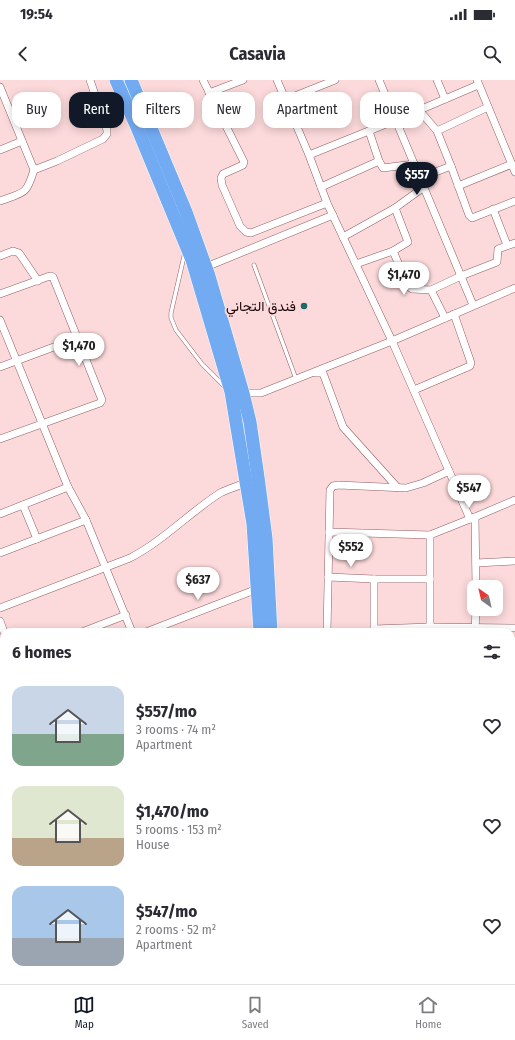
<!DOCTYPE html>
<html lang="en">
<head>
<meta charset="utf-8">
<style>
  :root { --surface:#fff; --page:#f2f2f3; --text:#2b2b33; --muted:#7c7c81; --line:#e1e1e2; --accent:#111827 }
  body { margin:0; font-family:"Fira Sans Condensed",Vazirmatn,sans-serif; background:var(--page); color:var(--text); height:100vh; display:flex; flex-direction:column; font-size:15px; white-space:nowrap }
  * { box-sizing:border-box; margin:0 }
  p { font-size:13px; color:var(--muted) }
  .icon { flex:none; width:22px; height:22px; fill:none; stroke:currentColor; stroke-width:2; stroke-linecap:round; stroke-linejoin:round }
  .map { position:relative; flex:1; overflow:hidden }
  .panel { position:absolute; left:0px; top:548px; width:515px; height:356px; display:flex; flex-direction:column; background:var(--surface); border-radius:12px 12px 0 0; box-shadow:0 2px 10px #0003 }
  .panel>* { flex:none }
  .hud { position:absolute; left:12px; top:12px; width:491px; height:36px; display:flex; gap:8px }
  .needle { width:26px; rotate:326deg }
  .controls { position:absolute; left:467px; top:500px; display:grid; gap:8px }
  .controls a { display:grid; place-items:center; width:36px; height:36px; border-radius:8px; background:var(--surface); box-shadow:0 2px 10px #0003; font-size:20px }
  .price { position:absolute; translate:-50% -34px; padding:0 9px; border-radius:14px; background:#fff; color:#222; font-size:13px; line-height:26px; filter:drop-shadow(0 1px 2px #0008) }
  .price::after { content:''; position:absolute; left:50%; top:24px; width:12px; height:9px; margin-left:-6px; background:inherit; clip-path:polygon(0 0,100% 0,50% 100%) }
  .price.active { background:var(--accent); color:#fff }
  ul { padding:0; list-style:none }
  li { display:flex; align-items:center; gap:12px; height:100px; padding:0 12px }
  li span { display:grid; place-items:center; flex:none; width:112px; height:80px; border-radius:12px; color:#555 }
  li>.icon { margin-inline-start:auto }
  span .icon { width:48px; height:48px; fill:#fffc; stroke-width:1 }
  li b { font-size:17px }
  h2 { display:flex; justify-content:space-between; align-items:center; height:48px; padding:0 12px; font-size:17px }
  .chip { padding:0 14px; border-radius:12px; background:var(--surface); box-shadow:0 2px 10px #0003; font-size:14px; line-height:36px }
  .chip.active { background:var(--accent); color:#fff }
  .status { display:flex; justify-content:space-between; align-items:center; height:28px; padding:0 20px; background:var(--surface); direction:ltr }
  .status svg { height:11px; fill:currentColor }
  header { display:flex; justify-content:space-between; align-items:center; height:52px; padding:0 12px; background:var(--surface); font-size:18px; font-weight:700 }
  .dock { display:flex; justify-content:space-around; align-items:center; height:56px; border-top:1px solid var(--line); background:var(--surface); font-size:11px; color:var(--muted) }
  .dock a { display:grid; justify-items:center; gap:2px }
  .dock .active { color:var(--accent) }
  .map>svg:first-child { display:block }
</style>
</head>
<body>
<div class="status"><b>19:54</b><svg viewBox="0 0 49 12"><path d="M0 12V9h3v3zM5 12V6h3v6zM10 12V3h3v9zM15 12V0h3v12zM26 1h20v11H26zM47 4h2v5h-2z"/></svg></div>
<header><svg class="icon" aria-label="back" viewBox="0 0 24 24"><path d="M15 5l-7 7 7 7"/></svg>Casavia<svg class="icon" aria-label="search" viewBox="0 0 24 24"><circle cx="10" cy="10" r="6"/><path d="M15 15l6 6"/></svg></header>
<div class="map">
<svg width="515" height="904" viewBox="0 0 515 904">
  <rect width="100%" height="100%" fill="#fcd9da"/>
  <g fill="none" stroke-linecap="round" stroke-linejoin="round">
    <g stroke="#915f63" stroke-width="4.5">
      <g id="lane">
        <path d="M185 172 171 233V238L176 250 202 284 225 307"/>
        <path d="M254 185 296 299"/>
        <path d="M442 900V904"/>
      </g>
    </g>
    <g stroke="#915f63" stroke-width="8">
      <g id="street">
        <path d="M203 0 244 82 243 85 223 94 221 98 222 105 240 146 246 152 251 153 327 123"/>
        <path d="M277 0 309 75 327 123 392 261 449 391"/>
        <path d="M379 0 473 225"/>
        <path d="M437 0 445 19"/>
        <path d="M477 0 515 92"/>
        <path d="M0 7 34 90 57 81 103 59 107 54V50L90 0"/>
        <path d="M209 13 243 0"/>
        <path d="M285 20 335 0"/>
        <path d="M419 30 437 51"/>
        <path d="M369 51 379 81 383 88 414 84"/>
        <path d="M0 70 22 61"/>
        <path d="M309 75 396 40 478 5"/>
        <path d="M451 86 437 51 488 27"/>
        <path d="M420 98 451 86 469 135 472 138 515 121"/>
        <path d="M458 106 512 84"/>
        <path d="M321 107 379 81"/>
        <path d="M0 121C24 112 26 116 34 90"/>
        <path d="M395 128 424 107"/>
        <path d="M493 129 507 165"/>
        <path d="M343 157 395 128 408 162 393 171 356 184"/>
        <path d="M393 171 408 206 412 209 431 210 445 238"/>
        <path d="M0 176 13 171 19 173 38 201"/>
        <path d="M206 187 333 135"/>
        <path d="M431 210 461 196 497 182 498 169 515 163"/>
        <path d="M0 214 47 197 51 196 53 197 102 320 100 323 0 359"/>
        <path d="M0 240 68 407"/>
        <path d="M0 287 78 258"/>
        <path d="M315 293H323L343 347 397 407"/>
        <path d="M414 310 470 286 471 283 470 280 454 234"/>
        <path d="M241 313H261L266 311 392 261 515 208"/>
        <path d="M23 425 37 459"/>
        <path d="M0 434 68 407 86 440 132 552"/>
        <path d="M475 437 476 507"/>
        <path d="M329 452 430 455V499H374V552"/>
        <path d="M430 455 475 437 515 420"/>
        <path d="M0 473 86 440"/>
        <path d="M476 483 515 481"/>
        <path d="M328 497 374 499"/>
        <path d="M430 499V547"/>
        <path d="M0 528 130 478C163 461 189 433 220 413 228 409 238 406 246 403"/>
        <path d="M0 541 4 552"/>
        <path d="M374 549 430 547 515 548"/>
        <path d="M82 552 126 535"/>
        <path d="M146 552 257 509"/>
        <path d="M327 552 330 410 333 406 338 405 406 408 423 403 449 391 470 439"/>
        <path d="M475 552 476 529"/>
        <path d="M511 600H515"/>
        <path d="M0 608 4 607"/>
        <path d="M0 634 4 633"/>
        <path d="M0 678 4 676"/>
        <path d="M0 824H4"/>
        <path d="M385 900 389 904"/>
      </g>
    </g>
    <g stroke="#fff" stroke-width="14">
      <g id="highway">
        <path d="M116 0 136 45 192 180 231 312 253 444 260 552"/>
        <path d="M131 0 186 132 209 196 243 313 250 342 258 397 266 458 271 552"/>
        <path d="M255 900V904"/>
        <path d="M271 904V900"/>
      </g>
    </g>
    <use href="#lane" stroke="#fff" stroke-width="3.5"/>
    <use href="#street" stroke="#fff" stroke-width="7"/>
    <use href="#highway" stroke="#73abf2" stroke-width="13"/>
  </g>
  <circle fill="#1c6969" stroke="#fcd9da" stroke-width="1.5" cx="304" cy="226" r="4"/>
  <g text-anchor="middle" stroke-width="4" stroke-linejoin="round" paint-order="stroke">
    <g font-size="14" fill="#1d0a0c" stroke="#fcd9da" text-anchor="end">
      <text x="296" y="231">فندق التجاني</text>
    </g>
  </g>
</svg>
<div class="controls">
<a><svg class="needle" viewBox="-14 -14 28 28"><path d="M0-13l5 13h-10z" fill="#e53935"/><path d="M0 13l5-13h-10z" fill="#7c7c81"/></svg></a>
</div>
<b class="price active" style="left:417px;top:116px">$557</b>
<b class="price" style="left:404px;top:216px">$1,470</b>
<b class="price" style="left:79px;top:287px">$1,470</b>
<b class="price" style="left:469px;top:429px">$547</b>
<b class="price" style="left:351px;top:488px">$552</b>
<b class="price" style="left:198px;top:521px">$637</b>
<div class="hud">
<a class="chip">Buy</a>
<a class="chip active">Rent</a>
<a class="chip">Filters</a>
<a class="chip">New</a>
<a class="chip">Apartment</a>
<a class="chip">House</a>
</div>
<section class="panel">
<h2>6 homes<svg class="icon" aria-label="filters" viewBox="0 0 24 24"><path d="M4 7h16M4 17h16"/><circle cx="9" cy="7" r="2"/><circle cx="15" cy="17" r="2"/></svg></h2>
<ul>
<li><span style="background:linear-gradient(#c9d6e8 60%,#7fa58c 0)"><svg class="icon" aria-label="home" viewBox="0 0 24 24"><path d="M3 11l9-7 9 7M6 9v11h12V9"/></svg></span><div><b>$557/mo</b><p>3 rooms · 74 m²</p><p>Apartment</p></div><svg class="icon" aria-label="heart" viewBox="0 0 24 24"><path d="M12 20l-8-8c-3-5 5-10 8-4 3-6 11-1 8 4z"/></svg></li>
<li><span style="background:linear-gradient(#dfe7d0 65%,#b9a48a 0)"><svg class="icon" aria-label="home" viewBox="0 0 24 24"><path d="M3 11l9-7 9 7M6 9v11h12V9"/></svg></span><div><b>$1,470/mo</b><p>5 rooms · 153 m²</p><p>House</p></div><svg class="icon" aria-label="heart" viewBox="0 0 24 24"><path d="M12 20l-8-8c-3-5 5-10 8-4 3-6 11-1 8 4z"/></svg></li>
<li><span style="background:linear-gradient(#a9c7e8 65%,#9aa5b1 0)"><svg class="icon" aria-label="home" viewBox="0 0 24 24"><path d="M3 11l9-7 9 7M6 9v11h12V9"/></svg></span><div><b>$547/mo</b><p>2 rooms · 52 m²</p><p>Apartment</p></div><svg class="icon" aria-label="heart" viewBox="0 0 24 24"><path d="M12 20l-8-8c-3-5 5-10 8-4 3-6 11-1 8 4z"/></svg></li>
</ul>
</section>
</div>
<nav class="dock">
<a class="active"><svg class="icon" aria-label="map" viewBox="0 0 24 24"><path d="M3 6l6-2 6 2 6-2v14l-6 2-6-2-6 2zM9 4v14M15 6v14"/></svg>Map</a>
<a><svg class="icon" aria-label="saved" viewBox="0 0 24 24"><path d="M7 4h10v16l-5-4-5 4z"/></svg>Saved</a>
<a><svg class="icon" aria-label="home" viewBox="0 0 24 24"><path d="M3 11l9-7 9 7M6 9v11h12V9"/></svg>Home</a>
</nav>
</body>
</html>
